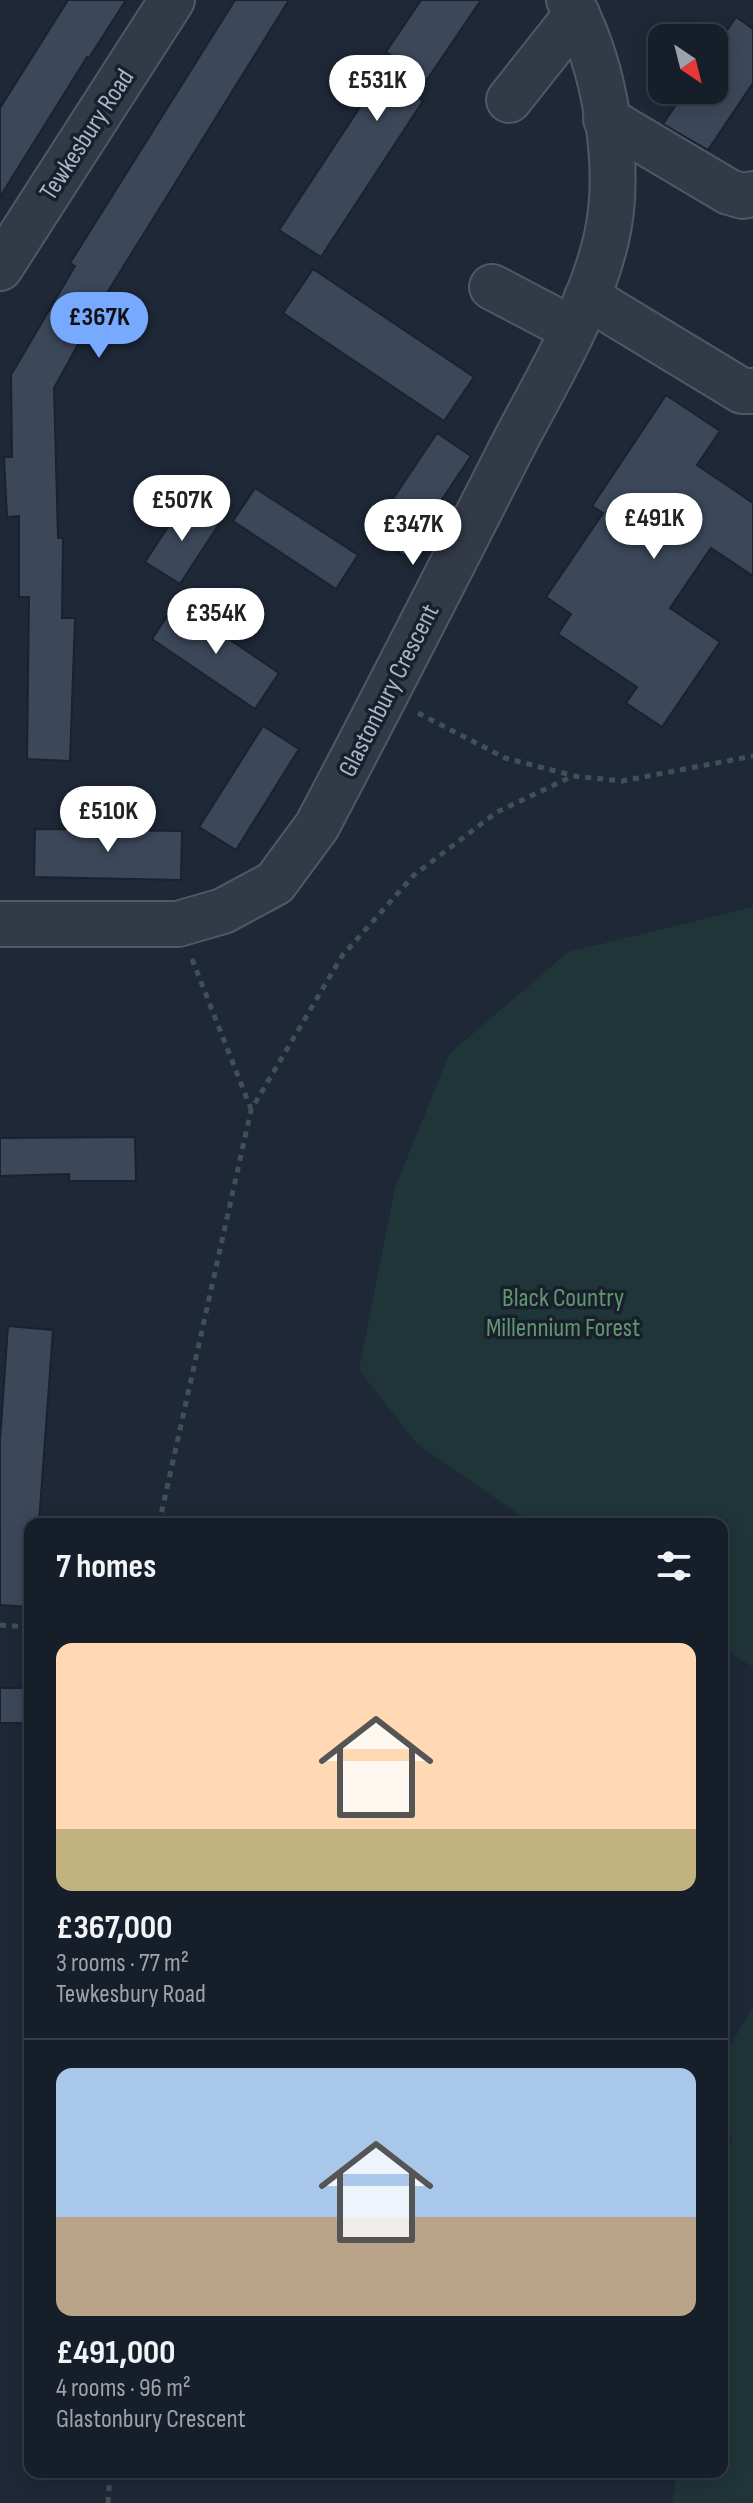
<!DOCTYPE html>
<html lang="en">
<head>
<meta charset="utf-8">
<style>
  :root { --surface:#161e29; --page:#1f2731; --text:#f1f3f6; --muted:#9ea2a8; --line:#353c46; --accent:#77aafe }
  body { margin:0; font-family:"Sofia Sans Condensed",sans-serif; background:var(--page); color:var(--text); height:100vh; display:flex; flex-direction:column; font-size:30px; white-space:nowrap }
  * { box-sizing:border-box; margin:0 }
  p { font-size:26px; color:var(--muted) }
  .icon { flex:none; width:44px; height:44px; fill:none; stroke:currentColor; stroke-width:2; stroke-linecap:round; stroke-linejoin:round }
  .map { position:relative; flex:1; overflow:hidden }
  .side { position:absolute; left:24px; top:1518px; width:704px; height:960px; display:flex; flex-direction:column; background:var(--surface); border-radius:16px; box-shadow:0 4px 20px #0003,0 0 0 2px var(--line) }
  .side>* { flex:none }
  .needle { width:52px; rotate:145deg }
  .buttons { position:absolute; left:648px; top:24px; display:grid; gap:16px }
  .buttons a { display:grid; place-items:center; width:80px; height:80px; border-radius:16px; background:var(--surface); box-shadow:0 4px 20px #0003,0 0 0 2px var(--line); font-size:40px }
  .price { position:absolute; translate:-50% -68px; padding:0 18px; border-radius:28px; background:#fff; color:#222; font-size:26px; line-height:52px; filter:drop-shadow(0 2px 4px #0008) }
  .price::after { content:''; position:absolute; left:50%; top:48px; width:24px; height:18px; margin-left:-12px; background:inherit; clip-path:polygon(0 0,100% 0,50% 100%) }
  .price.active { background:var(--accent); color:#111 }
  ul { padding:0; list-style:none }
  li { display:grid; align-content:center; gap:16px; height:424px; padding:0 32px }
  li+li { border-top:2px solid var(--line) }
  li span { display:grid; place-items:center; height:248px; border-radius:16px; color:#555 }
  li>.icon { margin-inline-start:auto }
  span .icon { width:144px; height:144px; fill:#fffc; stroke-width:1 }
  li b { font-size:34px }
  h2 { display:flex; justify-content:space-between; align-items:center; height:96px; padding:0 32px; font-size:34px }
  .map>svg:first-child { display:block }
</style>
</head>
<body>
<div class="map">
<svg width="753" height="2503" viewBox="0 0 753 2503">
  <rect width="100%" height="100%" fill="#1e2837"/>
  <g fill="#203538">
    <path d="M753 907V1667L722 1648V1524H533L417 1444 359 1370 395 1188 449 1054 568 952Z"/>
    <path d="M753 2008V2503H672L677 2472H722V2197L732 2137 722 2119V2058Z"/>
  </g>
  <g fill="#3c485a" stroke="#19222e" stroke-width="2">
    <path d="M68 0H126L89 58 87 57 0 197V108Z"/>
    <path d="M235 0H289L102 301 54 388 58 538H63L62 618H75L70 761 27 759 29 597H19V516L7 517 4 457H12L11 375 75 266 70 263Z"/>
    <path d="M421 0H481L416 96 423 101 321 257 279 230 393 57 386 52Z"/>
    <path d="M736 17 753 29V83L708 150 663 124 686 90H714V49Z"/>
    <path d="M313 269 474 377 444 421 283 313Z"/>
    <path d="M666 395 720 431 697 465 753 503V576L711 548 670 608 720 642 662 727 626 703 637 687 558 634 571 614 546 597 603 513 592 506Z"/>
    <path d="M437 433 471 456 404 556 370 533Z"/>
    <path d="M255 488 358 555 336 589 233 521Z"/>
    <path d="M185 501 219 524 180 584 145 562Z"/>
    <path d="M176 603 279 673 255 709 152 639Z"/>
    <path d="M263 726 299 749 236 850 199 827Z"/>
    <path d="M35 829 182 831 181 880 34 877Z"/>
    <path d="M135 1137 136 1181H69V1174L0 1176V1138Z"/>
    <path d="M8 1326 53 1330 39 1522 30 1521V1607L0 1605V1440Z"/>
    <rect x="0" y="1688" width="30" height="35"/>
  </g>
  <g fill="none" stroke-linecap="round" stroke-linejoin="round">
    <g stroke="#4f5866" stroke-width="48">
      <g id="minor">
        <path d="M509 100 577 14"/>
        <path d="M606 119 729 192 743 196 753 194"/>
        <path d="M0 268 172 0"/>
        <path d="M492 287 572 329"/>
        <path d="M587 297 742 391H753"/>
        <path d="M0 924H178L223 911 275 883 317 826C382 703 445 579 508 455 543 386 588 316 606 240 623 169 605 63 569 0"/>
      </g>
    </g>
    <g stroke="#3d5256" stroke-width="5" stroke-dasharray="6 6" stroke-linecap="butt">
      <path d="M418 713 505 758 571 775"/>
      <path d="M192 959 251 1109"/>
      <path d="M159 1524 251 1110 342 956 414 875 497 812 573 776 622 781 753 756"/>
      <path d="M0 1625 30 1627"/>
      <path d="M108 2503 110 2472"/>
    </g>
    <use href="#minor" stroke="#323a48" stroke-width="44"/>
  </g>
  <g text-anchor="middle" stroke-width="7" stroke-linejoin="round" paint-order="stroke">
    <g font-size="26" fill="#abb5c5" stroke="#17202c">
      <text transform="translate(86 134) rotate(-57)" y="9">Tewkesbury Road</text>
      <text transform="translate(388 690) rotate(-63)" y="9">Glastonbury Crescent</text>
    </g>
    <g font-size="26" fill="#62966f" stroke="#17202c">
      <text x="563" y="1306">Black Country<tspan x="563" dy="30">Millennium Forest</tspan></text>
    </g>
  </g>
</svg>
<div class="buttons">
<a><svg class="needle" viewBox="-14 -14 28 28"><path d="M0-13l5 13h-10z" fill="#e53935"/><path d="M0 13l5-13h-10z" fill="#9ea2a8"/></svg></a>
</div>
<b class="price" style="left:377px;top:123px">£531K</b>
<b class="price active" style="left:99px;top:360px">£367K</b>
<b class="price" style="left:182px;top:543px">£507K</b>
<b class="price" style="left:654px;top:561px">£491K</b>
<b class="price" style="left:413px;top:567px">£347K</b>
<b class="price" style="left:216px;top:656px">£354K</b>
<b class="price" style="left:108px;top:854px">£510K</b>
<section class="side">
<h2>7 homes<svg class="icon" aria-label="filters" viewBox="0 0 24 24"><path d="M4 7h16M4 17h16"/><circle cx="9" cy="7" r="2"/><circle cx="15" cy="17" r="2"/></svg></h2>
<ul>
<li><span style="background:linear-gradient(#ffd9b3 75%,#c2b280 0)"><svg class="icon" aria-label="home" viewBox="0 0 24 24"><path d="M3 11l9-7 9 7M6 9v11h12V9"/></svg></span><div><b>£367,000</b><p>3 rooms · 77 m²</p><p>Tewkesbury Road</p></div></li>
<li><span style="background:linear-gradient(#a9c7e8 60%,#b9a48a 0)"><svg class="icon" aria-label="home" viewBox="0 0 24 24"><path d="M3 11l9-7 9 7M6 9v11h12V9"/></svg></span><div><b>£491,000</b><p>4 rooms · 96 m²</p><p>Glastonbury Crescent</p></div></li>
</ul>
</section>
</div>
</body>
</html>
